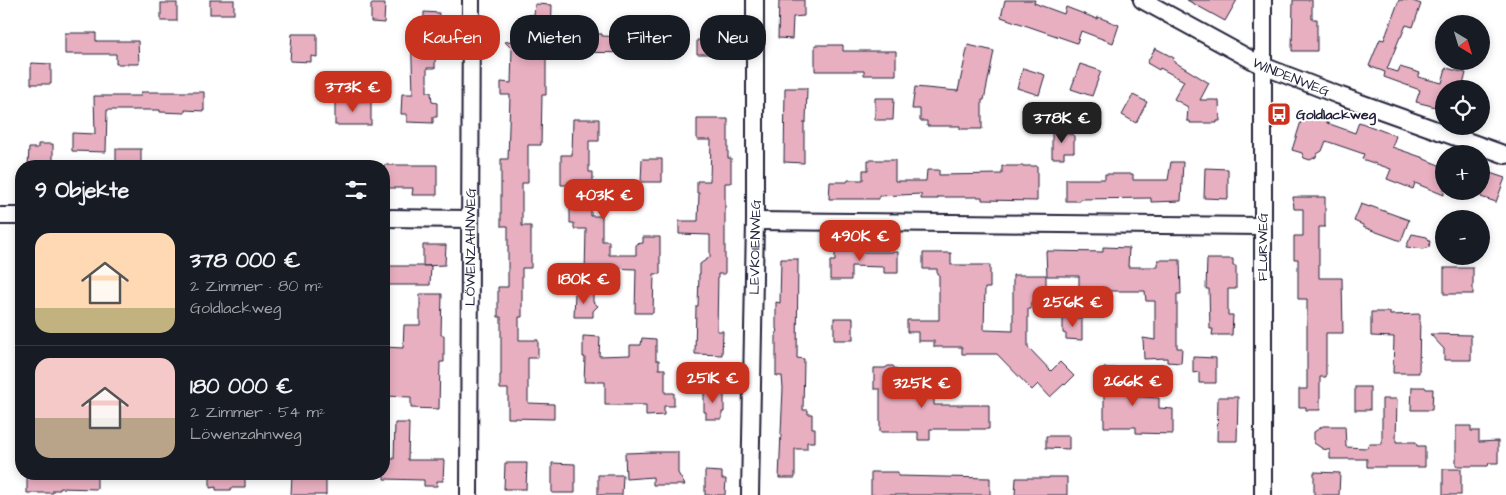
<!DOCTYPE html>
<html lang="de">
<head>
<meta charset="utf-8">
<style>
  :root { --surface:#171b24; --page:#20242c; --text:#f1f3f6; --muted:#9ea1a6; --line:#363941; --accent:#c8321e }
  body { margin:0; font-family:"Architects Daughter",sans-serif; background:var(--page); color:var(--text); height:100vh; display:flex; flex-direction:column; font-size:19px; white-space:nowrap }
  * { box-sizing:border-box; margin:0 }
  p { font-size:16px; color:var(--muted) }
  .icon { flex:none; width:28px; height:28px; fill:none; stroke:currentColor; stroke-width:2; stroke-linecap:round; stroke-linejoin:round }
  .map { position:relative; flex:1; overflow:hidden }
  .panel { position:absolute; left:15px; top:160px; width:375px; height:320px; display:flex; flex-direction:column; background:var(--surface); border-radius:20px; box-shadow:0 2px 8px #0003 }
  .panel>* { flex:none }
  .guide { position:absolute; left:405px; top:15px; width:475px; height:45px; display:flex; gap:10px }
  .needle { width:32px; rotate:142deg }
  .buttons { position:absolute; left:1435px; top:15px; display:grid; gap:10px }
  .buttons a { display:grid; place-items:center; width:55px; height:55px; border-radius:50%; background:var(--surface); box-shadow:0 2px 8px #0003; font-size:25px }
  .price { position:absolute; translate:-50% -42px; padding:0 11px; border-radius:10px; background:var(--accent); color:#fff; font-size:16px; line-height:32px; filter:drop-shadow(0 1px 2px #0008) }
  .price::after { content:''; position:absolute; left:50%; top:30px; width:15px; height:11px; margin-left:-8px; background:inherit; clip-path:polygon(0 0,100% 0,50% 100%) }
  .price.active { background:#222; color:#fff }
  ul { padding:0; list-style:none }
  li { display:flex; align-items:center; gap:15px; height:125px; padding:0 20px }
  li+li { border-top:1px solid var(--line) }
  li span { display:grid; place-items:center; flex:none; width:140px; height:100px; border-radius:15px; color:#555 }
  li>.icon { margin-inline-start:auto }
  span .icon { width:60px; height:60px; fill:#fffc; stroke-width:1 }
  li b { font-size:21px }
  h2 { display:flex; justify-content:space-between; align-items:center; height:60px; padding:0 20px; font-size:21px }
  .chip { padding:0 18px; border-radius:20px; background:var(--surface); box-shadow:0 2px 8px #0003; font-size:18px; line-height:45px }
  .chip.active { background:var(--accent); color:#fff }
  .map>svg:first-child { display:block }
</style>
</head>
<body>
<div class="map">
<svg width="1506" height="495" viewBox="0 0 1506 495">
  <rect width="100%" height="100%" fill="#fff"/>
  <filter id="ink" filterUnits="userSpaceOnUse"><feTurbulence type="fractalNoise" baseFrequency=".02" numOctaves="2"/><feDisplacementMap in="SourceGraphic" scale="10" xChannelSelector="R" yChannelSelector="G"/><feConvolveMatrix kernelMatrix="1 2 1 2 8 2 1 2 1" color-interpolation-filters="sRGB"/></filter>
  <g filter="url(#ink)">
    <g fill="#e8afc1" stroke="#22223b">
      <rect x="210" y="0" width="24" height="14"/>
      <path d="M779 0H804V16L793 17 792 39 778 38Z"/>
      <path d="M1005 0H1035L1034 3 1064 14 1066 7 1097 19 1098 17 1119 25 1113 43 1081 31 1077 43 1001 17Z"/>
      <path d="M1187 0H1237L1225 21Z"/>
      <path d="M1293 0H1312V19H1317V51H1292Z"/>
      <path d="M1399 0H1410L1421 4 1413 27 1406 25 1401 37H1400L1387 69 1398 72 1400 67 1420 73 1418 77 1442 83 1446 68 1466 73 1462 89H1444V109L1416 102 1420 90 1384 77 1385 72 1369 66 1380 39 1384 40Z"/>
      <rect x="161" y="3" width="16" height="18"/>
      <path d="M371 4H385L384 23 371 22Z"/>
      <path d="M535 4 552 5 551 40 578 39V33L602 34V36L650 38 649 53 554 52V55H546V95H542L541 145H528V183H522V226H531V268H522V317H519V340H538V358H528V403L554 404V419L508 418V389H500V375H501V317H498V287H508V226H501V159H508L510 95H501V82L511 83 512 49 505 42 528 38 529 15H534Z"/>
      <path d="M424 12 439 13 438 26H436L435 68H427V92H431L432 102 437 103V117H433V123L407 122V114H401L402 94H413L411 29 424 30Z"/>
      <path d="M708 28H729V54H697V40H708Z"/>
      <path d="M65 33H96V41H138L139 64H116V54H65Z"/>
      <path d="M292 34H317V57L311 56V62L290 61Z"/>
      <path d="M815 45H843V51H896V75H864V71H815Z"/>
      <path d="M968 45 994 51 984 100H982V129H960V126H927V121H920V109H912L915 87 958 91Z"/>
      <path d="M1155 48 1174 58 1173 61 1209 83 1200 100H1217L1219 101 1220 121H1217V123H1190V121H1187L1188 107 1174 99 1184 81 1160 68 1159 70 1147 63Z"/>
      <path d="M31 63 51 64V84H31Z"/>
      <path d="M1080 64 1101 71 1092 96 1071 89Z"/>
      <path d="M1023 68 1045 75 1039 95 1017 88Z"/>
      <path d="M785 88H807L806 122H804V163L784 162Z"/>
      <path d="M141 92H204V111L185 110V113L160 112V110H107L106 152 72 151V133L95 134 94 96H141Z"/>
      <path d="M1133 95 1147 102 1136 123 1122 115Z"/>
      <path d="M875 98H894L893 120H875Z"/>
      <rect x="335" y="101" width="36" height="24"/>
      <path d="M1304 112 1314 115 1319 113 1324 115 1327 123 1355 133 1359 122 1396 136 1392 147 1424 158V159L1444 167V195L1415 183 1413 189 1387 179 1391 169 1362 159 1364 154 1326 141 1322 151 1317 154 1316 157 1310 160 1304 158 1302 153 1292 150Z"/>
      <path d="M573 119H599V141H589V172H593V186H591V216H602V241H609V255H636V244L643 243V237H660V274H654L653 313H635L636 269 608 268V274H585L586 229H574V223H570V185H561V155H572Z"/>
      <path d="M697 119H728V158H731V183H725V274H718L717 331H723L722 355 695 354 696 306H698L699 274H700V264L710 257V235L679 234V221H698L699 193H697V181H710L711 140H697Z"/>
      <path d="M1052 130 1074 135V152H1064V158H1052Z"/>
      <path d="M38 144H53V166H28L29 148H38Z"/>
      <rect x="116" y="149" width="25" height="17"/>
      <path d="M642 159H662V182H641Z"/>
      <path d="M868 160H895V181H926L927 170H939V175L1002 174V166H1037V201L982 200V197H938V199H921V194L879 196V199H829L830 182H847L848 180H863V170H868Z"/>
      <path d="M1171 162H1183L1181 201 1151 202V198L1080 199V201H1066V179H1105V174H1133V180H1168Z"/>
      <path d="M384 165H437V195H412L413 188H384Z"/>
      <path d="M1205 168 1228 169V199L1204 198Z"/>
      <path d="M1481 170 1505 178 1496 202 1481 197Z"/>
      <path d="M1293 197H1325V227H1319V278H1342L1343 333H1326V377H1320V410H1306V407H1299V389H1307V299H1298V259H1294V236H1303V209H1294Z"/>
      <path d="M1361 204 1370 207V206L1409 220 1401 241 1363 227V225L1354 221Z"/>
      <path d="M1412 234 1427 237 1430 242 1429 247 1424 249 1406 247Z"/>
      <path d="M423 245H446L445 265 423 266Z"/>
      <path d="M835 245H851V249H858V252H898V273H884V267L851 266V280H830V261H835Z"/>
      <path d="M1103 247 1129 248 1128 267H1158V260H1180L1181 294H1177V348H1182L1181 363 1167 362V358L1144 359 1143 338 1155 340V301H1146L1145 291H1079V276H1047L1046 251 1103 252Z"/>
      <path d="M923 253H951V265H990V288H985L984 330 1013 331V275H1046V302H1031V309H1028V347L1051 371 1060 362 1074 376 1065 385 1064 384 1050 397 1038 384 1032 390 997 354H962V347H934V341H918V332H907V320H939V274H937V269H923Z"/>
      <path d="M781 259H798L797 358 804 359 803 410H808V414H812V428H815V442H807V449H795V478H779L783 388 782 376H776V334L778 331 776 329V302L780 303Z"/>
      <path d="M1207 259H1233V266H1236V289H1228V315H1233L1232 335H1212L1213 329H1210L1209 289H1206Z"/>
      <path d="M386 266H431L430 285H386Z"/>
      <rect x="1444" y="268" width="29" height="26"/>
      <path d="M575 292H593V302L598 306 593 311V317H574Z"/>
      <path d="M420 294H442L441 335H444V362H440L439 409 411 408V397L384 396V347L403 348 404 325H420Z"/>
      <path d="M1371 312H1390V315L1420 314 1419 373H1393L1394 337 1371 336Z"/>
      <rect x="834" y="318" width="19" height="22"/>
      <path d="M1063 318H1082V340L1066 339V334L1063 333Z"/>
      <path d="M1430 334 1471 335V360H1444V349Z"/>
      <path d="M583 336 600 337 599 356 630 355V345H641L642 338 656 339V360H659V369H665V393H674V406H664V415L646 416V405H605V382H584L585 357H583Z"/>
      <path d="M1193 357 1216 358V383H1199V372L1193 373Z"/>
      <path d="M888 366H893L897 370V386H923V396H934V405H989V429H930V440H918V432H880V389H874V368H885Z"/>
      <path d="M1104 368H1127V396L1159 398V408L1173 409V434L1136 433V427H1104Z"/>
      <path d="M704 384 713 393H724V412H722V419H706V412H704Z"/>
      <rect x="1355" y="387" width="15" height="23"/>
      <path d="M1412 387H1425L1426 389H1433L1432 410H1411Z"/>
      <path d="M1218 397H1238L1237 441H1217Z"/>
      <path d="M1382 399H1397L1396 442H1416L1417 446H1425V467H1367V459H1330V450L1323 449 1314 443V432L1323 426H1345L1346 447 1367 448 1369 444H1382Z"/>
      <path d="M395 423H409L408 460H444L443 481H437V486H424V480L384 479V459H394Z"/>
      <path d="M1456 426H1471V431H1479V442L1498 441V463H1489L1488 466H1456Z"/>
      <path d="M1046 436H1069V449L1046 448Z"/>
      <path d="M653 452H678V473L685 485H653V477L626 479 625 453Z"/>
      <path d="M505 463H527L526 489H504Z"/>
      <path d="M552 463 575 464V493H552Z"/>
      <rect x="1443" y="469" width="18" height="26"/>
      <path d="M705 471 722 472V479H726L725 495H705Z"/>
      <path d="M871 472H898V476L990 478V495H871Z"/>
      <path d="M1314 472 1340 473 1339 495H1314Z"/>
      <path d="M27 474H97V489L60 488V490H53V493H27Z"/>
      <path d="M210 474H245V488H231V490H216V487L210 488Z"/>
      <path d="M292 474H326V495H291Z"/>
      <path d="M598 475H623L622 495H598Z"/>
      <path d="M1049 477H1067V495H1015L1016 478H1049Z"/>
    </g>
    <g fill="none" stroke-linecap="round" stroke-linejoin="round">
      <g stroke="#22223b" stroke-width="20">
        <g id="minor">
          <path id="s1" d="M1142 0 1263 66 1338 95 1506 155"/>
          <path d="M0 216H21"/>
          <path d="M384 218 470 219"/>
          <path d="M755 221 1262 226"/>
          <path id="s2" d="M469 495 471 0"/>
          <path id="s3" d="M750 495 755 221V0"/>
          <path d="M1263 495V0"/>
        </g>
      </g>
      <use href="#minor" stroke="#fff" stroke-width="16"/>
    </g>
  </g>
  <defs>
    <g id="bus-square" transform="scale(1.25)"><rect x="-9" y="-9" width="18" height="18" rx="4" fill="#c8321e" stroke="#fff"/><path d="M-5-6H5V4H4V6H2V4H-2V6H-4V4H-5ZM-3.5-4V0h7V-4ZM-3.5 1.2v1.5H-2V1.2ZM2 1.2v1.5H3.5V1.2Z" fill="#fff"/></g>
  </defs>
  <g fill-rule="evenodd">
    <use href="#bus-square" x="1279" y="114"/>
  </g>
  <g text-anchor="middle" stroke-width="4" stroke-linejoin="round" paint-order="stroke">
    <g font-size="14" fill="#22223b" stroke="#fff">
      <text dy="5" stroke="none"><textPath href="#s1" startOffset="168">WINDENWEG</textPath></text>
      <text transform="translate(1262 247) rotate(-90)" y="5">FLURWEG</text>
      <text dy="5" stroke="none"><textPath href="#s2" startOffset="248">LÖWENZAHNWEG</textPath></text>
      <text dy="5" stroke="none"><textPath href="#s3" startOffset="248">LEVKOIENWEG</textPath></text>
    </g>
    <g font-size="14" font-weight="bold" fill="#22223b" stroke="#fff" text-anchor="start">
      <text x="1296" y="119">Goldlackweg</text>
    </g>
  </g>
</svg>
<div class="buttons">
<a><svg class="needle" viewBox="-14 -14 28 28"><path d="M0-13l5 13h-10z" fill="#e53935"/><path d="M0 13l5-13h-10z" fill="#9ea1a6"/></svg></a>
<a><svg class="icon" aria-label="locate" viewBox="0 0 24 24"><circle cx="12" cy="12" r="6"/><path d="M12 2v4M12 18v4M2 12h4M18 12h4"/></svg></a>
<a>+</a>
<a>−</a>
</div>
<b class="price" style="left:353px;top:113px">373K €</b>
<b class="price active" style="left:1062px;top:144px">378K €</b>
<b class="price" style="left:604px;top:221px">403K €</b>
<b class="price" style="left:860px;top:262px">490K €</b>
<b class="price" style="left:584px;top:305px">180K €</b>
<b class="price" style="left:1073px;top:328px">256K €</b>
<b class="price" style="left:713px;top:404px">251K €</b>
<b class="price" style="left:1133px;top:407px">266K €</b>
<b class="price" style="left:922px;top:409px">325K €</b>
<div class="guide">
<a class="chip active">Kaufen</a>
<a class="chip">Mieten</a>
<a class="chip">Filter</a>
<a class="chip">Neu</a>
</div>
<section class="panel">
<h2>9 Objekte<svg class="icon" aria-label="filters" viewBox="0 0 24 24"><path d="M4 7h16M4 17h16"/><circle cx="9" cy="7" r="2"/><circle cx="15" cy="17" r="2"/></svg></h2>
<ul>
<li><span style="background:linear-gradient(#ffd9b3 75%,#c2b280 0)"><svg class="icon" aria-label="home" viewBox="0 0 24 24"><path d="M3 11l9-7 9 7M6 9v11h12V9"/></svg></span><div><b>378 000 €</b><p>2 Zimmer · 80 m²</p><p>Goldlackweg</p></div></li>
<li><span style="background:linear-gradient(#f6c9c9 60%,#b9a48a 0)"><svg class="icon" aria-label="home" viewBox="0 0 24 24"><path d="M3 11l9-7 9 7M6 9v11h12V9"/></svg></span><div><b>180 000 €</b><p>2 Zimmer · 54 m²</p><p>Löwenzahnweg</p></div></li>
</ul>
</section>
</div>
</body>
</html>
